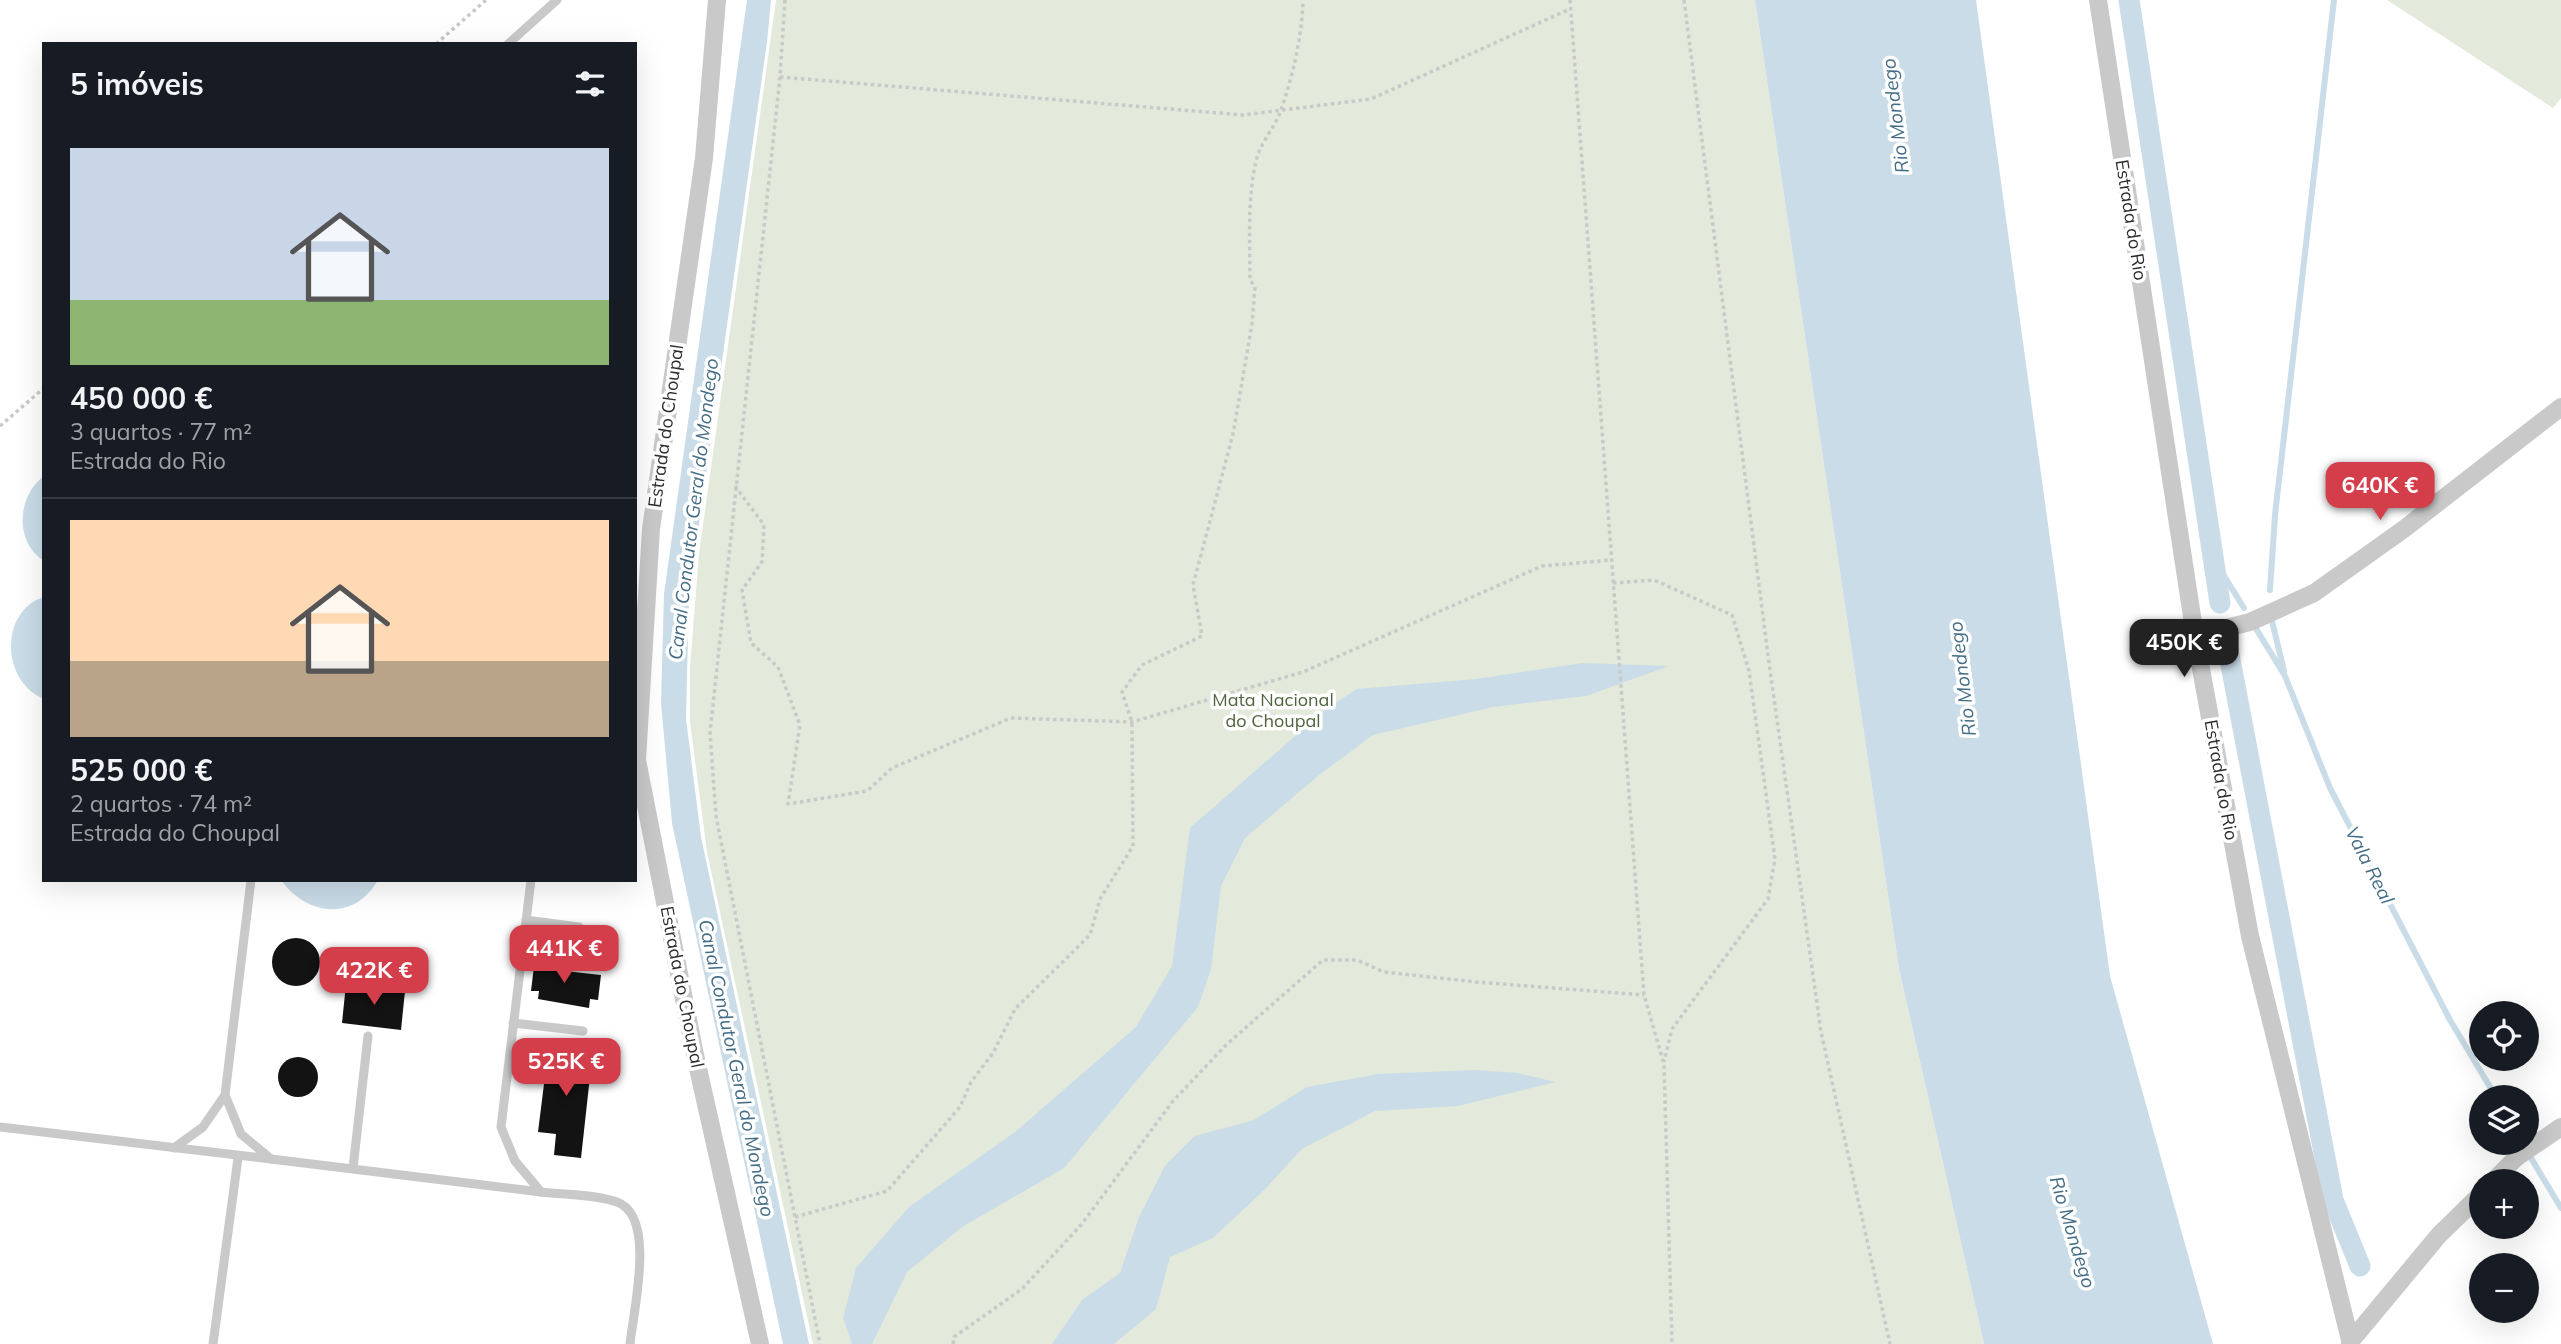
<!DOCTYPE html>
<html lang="pt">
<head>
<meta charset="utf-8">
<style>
  :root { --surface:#171b24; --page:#20242c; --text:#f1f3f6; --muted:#9ea1a6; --line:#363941; --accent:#d43e4b }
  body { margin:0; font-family:Mulish,sans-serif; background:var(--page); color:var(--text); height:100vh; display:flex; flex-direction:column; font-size:26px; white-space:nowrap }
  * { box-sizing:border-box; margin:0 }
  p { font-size:23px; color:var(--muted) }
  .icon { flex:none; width:38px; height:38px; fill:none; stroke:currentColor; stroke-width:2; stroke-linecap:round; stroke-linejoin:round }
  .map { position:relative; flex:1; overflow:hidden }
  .panel { position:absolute; left:42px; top:42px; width:595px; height:840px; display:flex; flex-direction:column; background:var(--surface); border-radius:0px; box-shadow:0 7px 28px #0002 }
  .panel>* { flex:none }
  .controls { position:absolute; left:2469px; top:1001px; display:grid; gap:14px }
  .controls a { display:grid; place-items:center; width:70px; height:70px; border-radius:50%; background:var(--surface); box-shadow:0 7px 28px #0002; font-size:35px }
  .price { position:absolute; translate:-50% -60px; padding:0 16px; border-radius:14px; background:var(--accent); color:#fff; font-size:23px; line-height:46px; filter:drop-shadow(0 2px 4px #0008) }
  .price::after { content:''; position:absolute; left:50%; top:42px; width:21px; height:16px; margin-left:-10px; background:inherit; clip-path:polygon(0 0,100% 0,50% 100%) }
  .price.current { background:#222; color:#fff }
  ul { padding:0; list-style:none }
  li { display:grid; align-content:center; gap:14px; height:371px; padding:0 28px }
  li+li { border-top:2px solid var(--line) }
  li span { display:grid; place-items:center; height:217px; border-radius:0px; color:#555 }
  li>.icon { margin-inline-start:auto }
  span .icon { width:126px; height:126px; fill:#fffc; stroke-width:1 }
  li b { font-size:30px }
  h2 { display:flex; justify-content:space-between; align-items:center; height:84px; padding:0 28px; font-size:30px }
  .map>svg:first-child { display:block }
</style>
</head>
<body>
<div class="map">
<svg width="2561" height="1344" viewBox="0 0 2561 1344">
  <rect width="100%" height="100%" fill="#fff"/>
  <g fill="#e3e9db">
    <path d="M776 0H1755L1899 969 1984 1344H813L707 852 690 722V667L699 554Z"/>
    <path d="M2387 0H2561V98L2553 108Z"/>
  </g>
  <g fill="#c9dce7">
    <path d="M747 0H771L767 42 689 595 686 719 701 837 809 1344H783L672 823 661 703 664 594Z"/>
    <path d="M1755 0H1976L2110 976 2213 1344H1984L1899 969Z"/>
    <path d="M44 476V561C14 542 17 496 44 476Z"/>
    <path d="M44 597V699C0 681 0 610 44 597Z"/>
    <path d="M1583 663 1669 666 1586 696 1493 707 1373 735 1319 775 1245 838 1221 886 1211 969 1198 1007 1064 1168 962 1227 907 1272 872 1344H852L843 1318 856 1268 909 1207 1015 1132 1136 1027 1172 966 1190 828 1326 709 1357 689 1476 679Z"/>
    <path d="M281 880H378C354 922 307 916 281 880Z"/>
    <path d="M1474 1070 1518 1073 1555 1082 1458 1106 1375 1111 1302 1149 1264 1190 1213 1238 1170 1257 1156 1309 1114 1344H1052L1082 1300 1120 1273 1139 1217 1165 1166 1195 1136 1254 1120 1307 1087 1378 1074Z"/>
  </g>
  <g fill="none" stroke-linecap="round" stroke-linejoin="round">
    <g stroke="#c9dce7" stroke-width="6">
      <path d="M2213 558 2244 608"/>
      <path d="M2270 590 2275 515 2334 0"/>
      <path d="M2272 621 2284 671"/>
      <path d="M2255 627 2285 676 2330 788 2450 1020 2496 1097"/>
      <path d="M2531 1158 2561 1208"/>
    </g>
    <g stroke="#c9dce7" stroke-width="21">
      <path d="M2129 0 2220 603"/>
      <path d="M2227 644 2333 1200 2360 1266"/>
    </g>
  </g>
  <g fill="#131313">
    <circle cx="296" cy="962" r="24"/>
    <path d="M535 958 557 960 556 970 601 975 598 1000 590 999 589 1008 538 999 539 991H531Z"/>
    <path d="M346 984 405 991 401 1030 342 1023Z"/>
    <path d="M549 1044 593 1049 581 1158 554 1155 556 1134 538 1132Z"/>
    <circle cx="298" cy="1077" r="20"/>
  </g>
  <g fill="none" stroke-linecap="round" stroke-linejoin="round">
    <g stroke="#c9c9c9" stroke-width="3.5" stroke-dasharray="3.5 3.5" stroke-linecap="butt">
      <path d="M785 0 780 77 710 733 716 816 820 1344"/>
      <path d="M1570 0 1644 995 1664 1064 1672 1344"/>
      <path d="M1684 0 1769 663 1821 1032 1890 1344"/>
      <path d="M436 44 486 0"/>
      <path d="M780 77 1243 115 1371 99 1570 9"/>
      <path d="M0 426 44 388"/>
      <path d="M735 486 764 525 762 562 742 590 751 643 778 667 800 725 788 804 867 791 892 768 1011 718 1132 722 1303 672 1542 566 1611 560"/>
      <path d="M1613 583 1654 580 1732 615 1749 671 1775 859 1768 899 1672 1029 1664 1062"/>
      <path d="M795 1217 887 1191 960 1107 971 1082 993 1053 1015 1009 1090 935 1100 899 1133 846 1132 722 1122 692 1142 665 1202 636 1193 585 1233 434 1252 324 1255 287 1250 280C1250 240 1247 196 1257 157 1262 141 1275 127 1281 110 1293 75 1302 37 1303 0"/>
      <path d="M953 1344 954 1337 1022 1289 1081 1225 1173 1101 1227 1044 1323 960H1357L1384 972 1476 982 1644 995"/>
    </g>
    <g stroke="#c9c9c9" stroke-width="9">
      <path d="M508 44 557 0"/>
      <path d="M251 880 225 1095 241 1134 271 1159 541 1192"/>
      <path d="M531 880 501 1127 515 1161 541 1192C564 1195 594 1194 617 1202 657 1216 633 1312 630 1344"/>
      <path d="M526 920 579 927 575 958"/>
      <path d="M513 1023 583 1031"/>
      <path d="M0 1127 271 1159"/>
      <path d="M174 1148 203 1127 225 1095"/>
      <path d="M353 1168 368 1036"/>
      <path d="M213 1344 238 1158"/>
    </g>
    <g stroke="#c9c9c9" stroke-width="18">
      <path d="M717 0 704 158 651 529 637 760 695 1055 760 1344"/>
      <path d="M2098 0 2195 636 2250 936 2351 1344"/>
      <path d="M2195 636 2250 622 2314 593 2404 529 2561 407"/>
      <path d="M2493 1181 2517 1157 2561 1127"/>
      <path d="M2350 1342 2439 1235 2482 1193"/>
    </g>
  </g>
  <g text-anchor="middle" stroke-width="7" stroke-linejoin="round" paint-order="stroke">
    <g font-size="18" fill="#2c2c2c" stroke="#fff">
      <text transform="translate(2131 220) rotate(81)" y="6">Estrada do Rio</text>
      <text transform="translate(666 426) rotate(-82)" y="6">Estrada do Choupal</text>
      <text transform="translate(2221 780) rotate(80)" y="6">Estrada do Rio</text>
      <text transform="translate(682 987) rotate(79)" y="6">Estrada do Choupal</text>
    </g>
    <g font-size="18" fill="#50643e" stroke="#fff">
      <text x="1273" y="706">Mata Nacional<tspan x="1273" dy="21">do Choupal</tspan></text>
    </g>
    <g font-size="19" font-style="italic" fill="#436d86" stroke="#fff">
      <text transform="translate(1895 116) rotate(-97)" y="7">Rio Mondego</text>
      <text transform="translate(693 509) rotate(-83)" y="7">Canal Condutor Geral do Mondego</text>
      <text transform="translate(1962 679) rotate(-97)" y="7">Rio Mondego</text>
      <text transform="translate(2370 865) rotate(63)" y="7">Vala Real</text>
      <text transform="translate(737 1068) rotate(78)" y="7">Canal Condutor Geral do Mondego</text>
      <text transform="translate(2073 1232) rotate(73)" y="7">Rio Mondego</text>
    </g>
  </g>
</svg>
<div class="controls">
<a><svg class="icon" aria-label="locate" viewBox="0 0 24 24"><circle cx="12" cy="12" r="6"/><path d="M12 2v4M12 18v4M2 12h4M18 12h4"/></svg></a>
<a><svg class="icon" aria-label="layers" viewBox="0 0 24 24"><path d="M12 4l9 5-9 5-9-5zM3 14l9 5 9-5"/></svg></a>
<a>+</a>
<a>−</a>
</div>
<b class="price" style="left:2380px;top:522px">640K €</b>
<b class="price current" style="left:2184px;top:679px">450K €</b>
<b class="price" style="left:564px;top:985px">441K €</b>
<b class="price" style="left:374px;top:1007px">422K €</b>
<b class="price" style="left:566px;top:1098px">525K €</b>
<section class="panel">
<h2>5 imóveis<svg class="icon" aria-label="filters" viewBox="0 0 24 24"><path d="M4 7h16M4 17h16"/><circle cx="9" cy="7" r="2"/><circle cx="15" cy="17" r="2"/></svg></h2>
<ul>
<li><span style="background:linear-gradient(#c9d6e8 70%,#8fb573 0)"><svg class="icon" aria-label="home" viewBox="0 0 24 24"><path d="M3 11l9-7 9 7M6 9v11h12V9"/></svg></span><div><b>450 000 €</b><p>3 quartos · 77 m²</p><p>Estrada do Rio</p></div></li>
<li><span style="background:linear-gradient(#ffd9b3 65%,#b9a48a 0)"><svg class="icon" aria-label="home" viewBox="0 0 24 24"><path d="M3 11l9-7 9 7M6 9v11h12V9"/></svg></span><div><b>525 000 €</b><p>2 quartos · 74 m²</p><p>Estrada do Choupal</p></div></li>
</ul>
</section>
</div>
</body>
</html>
